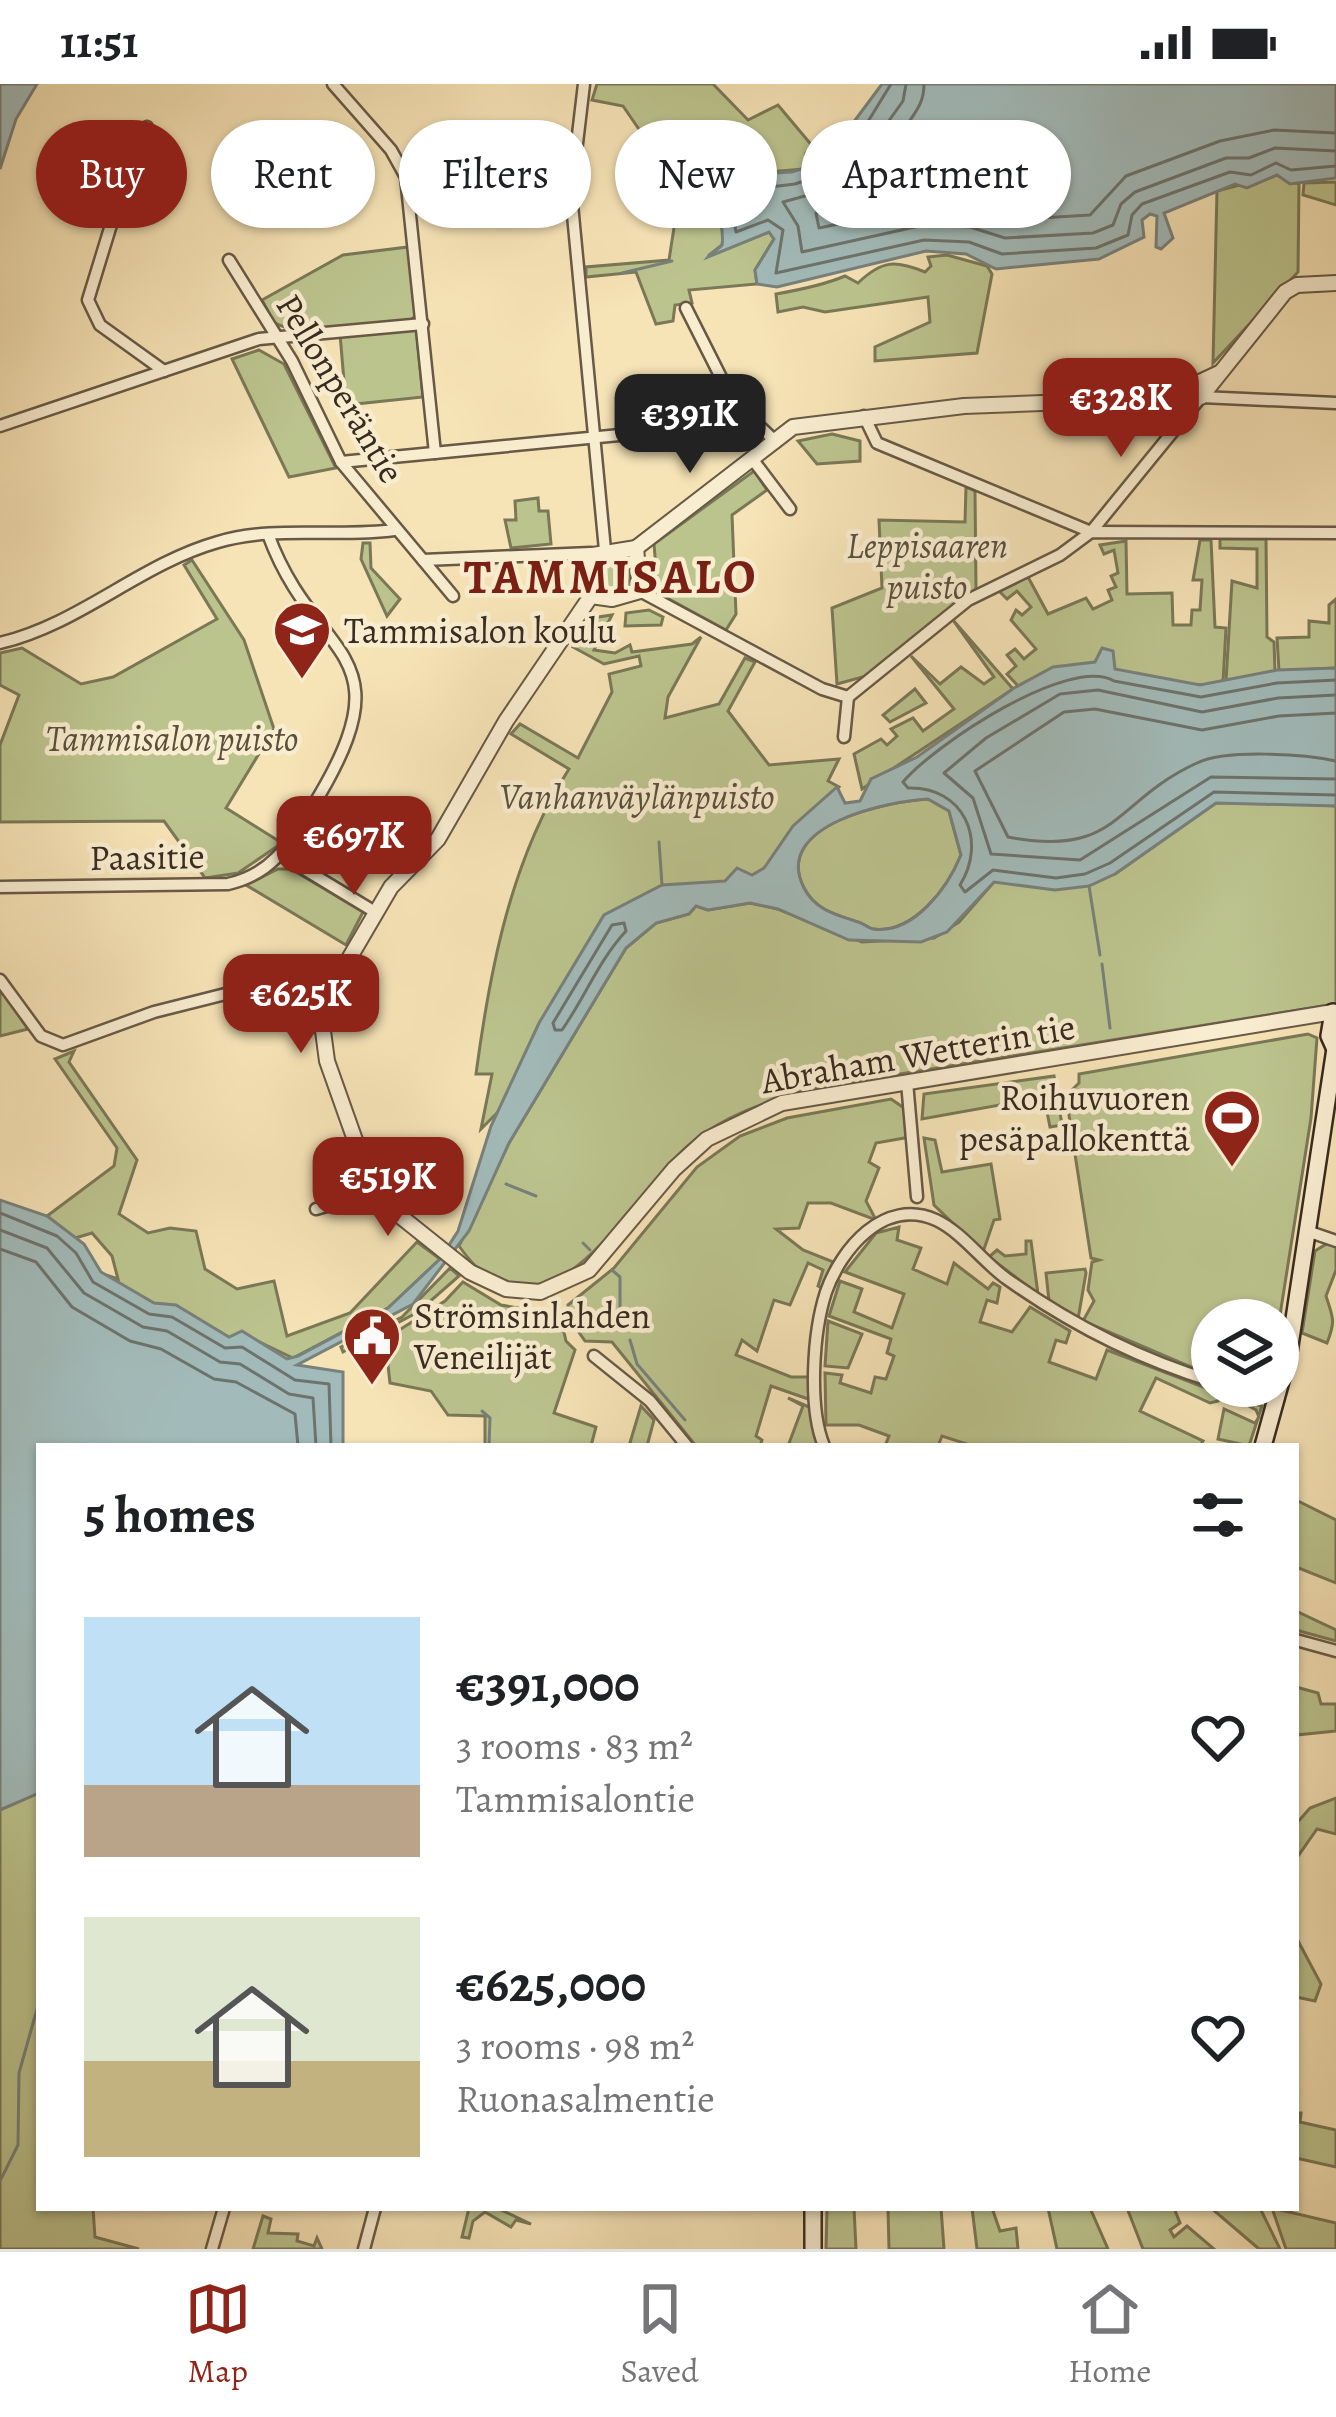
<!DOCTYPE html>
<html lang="en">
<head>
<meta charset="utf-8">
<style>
  :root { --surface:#fff; --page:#f6f6f6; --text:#202124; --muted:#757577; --line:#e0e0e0; --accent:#8f2418 }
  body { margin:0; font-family:Alegreya,serif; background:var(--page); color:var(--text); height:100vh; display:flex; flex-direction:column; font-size:45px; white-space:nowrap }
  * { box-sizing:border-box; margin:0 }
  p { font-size:39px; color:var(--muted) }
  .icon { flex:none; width:66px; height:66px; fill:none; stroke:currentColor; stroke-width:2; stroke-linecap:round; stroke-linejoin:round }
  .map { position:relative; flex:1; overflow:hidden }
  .panel { position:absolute; left:36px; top:1359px; width:1263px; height:768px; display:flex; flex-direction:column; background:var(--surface); border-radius:0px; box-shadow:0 3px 9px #0004 }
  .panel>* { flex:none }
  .top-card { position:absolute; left:36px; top:36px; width:1266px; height:108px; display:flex; gap:24px }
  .fabs { position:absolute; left:1191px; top:1215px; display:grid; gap:24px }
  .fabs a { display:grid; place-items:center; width:108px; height:108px; border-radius:50%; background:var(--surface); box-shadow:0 3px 9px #0004; font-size:60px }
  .price { position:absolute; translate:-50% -102px; padding:0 27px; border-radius:24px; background:var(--accent); color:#fff; font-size:39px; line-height:78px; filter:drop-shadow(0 3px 6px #0008) }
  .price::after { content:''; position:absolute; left:50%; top:72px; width:36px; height:27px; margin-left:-18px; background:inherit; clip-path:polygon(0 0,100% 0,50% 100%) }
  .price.current { background:#222; color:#fff }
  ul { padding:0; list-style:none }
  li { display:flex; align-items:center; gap:36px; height:300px; padding:0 48px }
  li span { display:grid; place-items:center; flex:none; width:336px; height:240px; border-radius:0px; color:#555 }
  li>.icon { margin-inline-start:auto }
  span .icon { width:144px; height:144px; fill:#fffc; stroke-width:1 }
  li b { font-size:51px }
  h2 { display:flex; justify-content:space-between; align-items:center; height:144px; padding:0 48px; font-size:51px }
  .chip { padding:0 42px; border-radius:54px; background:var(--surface); box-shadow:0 3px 9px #0004; font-size:42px; line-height:108px }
  .chip.current { background:var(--accent); color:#fff }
  .status { display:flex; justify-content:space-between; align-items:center; height:84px; padding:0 60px; background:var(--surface); direction:ltr }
  .status svg { height:33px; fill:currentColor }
  .tabs { display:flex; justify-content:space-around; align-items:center; height:168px; border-top:3px solid var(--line); background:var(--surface); font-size:33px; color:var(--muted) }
  .tabs a { display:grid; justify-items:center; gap:6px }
  .tabs .current { color:var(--accent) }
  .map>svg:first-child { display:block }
</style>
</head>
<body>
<div class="status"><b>11:51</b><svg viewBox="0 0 49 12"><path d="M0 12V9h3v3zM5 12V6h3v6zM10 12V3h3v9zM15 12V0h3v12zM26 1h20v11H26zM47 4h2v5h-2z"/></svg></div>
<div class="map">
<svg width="1336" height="2165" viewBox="0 0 1336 2165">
  <rect width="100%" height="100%" fill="#f6e3b6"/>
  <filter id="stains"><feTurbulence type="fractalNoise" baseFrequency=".00167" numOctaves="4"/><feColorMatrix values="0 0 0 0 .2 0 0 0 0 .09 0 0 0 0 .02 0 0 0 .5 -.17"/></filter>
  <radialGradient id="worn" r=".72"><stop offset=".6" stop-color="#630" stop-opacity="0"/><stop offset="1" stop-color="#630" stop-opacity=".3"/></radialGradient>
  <g fill="#bcc48e" stroke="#7a7857" stroke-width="3">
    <path d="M597 0H713L748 36 778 21 814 64 806 69 804 85 719 92C713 117 726 139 722 161L708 172 769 148 774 155 755 186 757 200 689 206 692 219 675 221 673 237 656 240 636 188 586 193V183L669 176 680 105 623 22 592 16Z"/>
    <path d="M1277 91 1299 100 1298 188 1213 279 1217 107Z"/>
    <path d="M1336 98V121L1303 111 1304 99Z"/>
    <path d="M408 163 416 231 410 237 292 246 274 239 262 216 343 171Z"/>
    <path d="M947 171 987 182 992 190 977 269 875 277V263L930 238 928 213 825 228 803 223 778 228 776 210C799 206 824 201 845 192L858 199C882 176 895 176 925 188L931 182 928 173Z"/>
    <path d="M416 243 423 313 346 321 340 250Z"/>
    <path d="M259 266 284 280 336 384 289 393 232 275Z"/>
    <path d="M832 350 860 357V377L817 380 798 357Z"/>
    <path d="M754 387 767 406 732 431 736 530 726 546 658 509 654 460Z"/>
    <path d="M966 403 975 407 976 505 870 591 837 600 832 524 882 504 879 436 965 438Z"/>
    <path d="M538 414 539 427H548L551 460 511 464 505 436H516L515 417Z"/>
    <path d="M1220 455H1266L1267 553 1274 558 1275 587 1226 597 1232 497 1257 504V465L1220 464Z"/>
    <path d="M1200 456H1211L1215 543 1226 544 1223 598C1145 615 1109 553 1018 602L1007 590 1016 582 1007 571 1015 565 1024 575 1036 565 1011 536 1016 526 1022 531 1031 523 1017 507 1007 515 999 507 1028 493 1048 530 1086 514 1093 525 1112 516 1108 506 1116 503 1111 492 1118 489 1114 466 1104 470 1100 461 1126 457 1127 510 1172 509 1173 541H1191L1192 526H1200L1202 496H1193Z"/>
    <path d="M363 459H370L371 484 400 515 387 532 361 475Z"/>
    <circle cx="613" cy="492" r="17"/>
    <path d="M192 476 244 556 274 645 226 724 282 759 238 789 205 794 164 737 0 738V661L19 611 0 601V569L22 564 81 600 113 593 217 535 184 481Z"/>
    <path d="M1336 515V584L1279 587 1277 554 1309 553V537L1329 539V521Z"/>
    <path d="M649 526 663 533 661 541 625 542 626 529Z"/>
    <path d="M612 531 594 566 615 569 630 561 632 568 692 560 701 553 668 613 665 634 719 620 745 574 755 578 728 627 769 681 839 675 828 697 839 703 764 791 667 810 517 989 503 1023 481 1045 492 990H476C490 885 511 775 569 685L511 650 520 640 578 674 612 608 609 590 641 582 639 572 604 580 573 563 592 534Z"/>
    <path d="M953 536 1013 605 862 705 854 670 881 655 887 661 897 652 891 645 913 634 923 647 954 625 911 572 940 600 961 583 984 600 994 593Z"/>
    <path d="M915 605 926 619 890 638 883 631Z"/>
    <path d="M928 715 949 727 961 771C948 803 914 850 873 845 871 845 859 838 858 838 836 831 815 826 804 804 771 740 890 717 928 715Z"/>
    <path d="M1289 718 1336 722V920L813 1004C767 1018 726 1030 689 1061 632 1109 545 1285 459 1162L509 1059 626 864 656 839 689 830 696 822 708 826 750 819 778 825 862 858 934 854 959 838 994 798 1115 790 1216 719Z"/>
    <path d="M278 785H291L363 828 346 861 246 801Z"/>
    <path d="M0 904 28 945 0 952Z"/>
    <path d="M1308 950 1317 954 1311 1034 1278 1244V1236H1212V1292L1083 1237 1094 1217 1088 1206 1092 1178 1099 1176 1091 1174 1066 1012 1079 999V990Z"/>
    <path d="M74 967 69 978 137 1076 119 1130 148 1149 170 1144 196 1147 205 1185 237 1205 274 1197 287 1252 350 1229 417 1158 440 1175 388 1224 293 1274 249 1253 212 1259 106 1191 118 1195 112 1172 92 1149 75 1154 47 1132 114 1082 117 1064 55 975Z"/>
    <path d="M1054 992 1062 1041 1050 1043 1044 1013 922 1035 924 1010Z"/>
    <path d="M891 1015 904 1024 910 1053 876 1059 869 1078 879 1084 866 1117 876 1136 831 1119H808L799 1144 776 1145 803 1166 836 1179 824 1205 818 1202 823 1186 808 1179 790 1221 774 1216 757 1267 742 1256 736 1271 791 1293H813L814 1317 771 1302 756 1352 762 1356 760 1362H696L612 1258 585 1257 569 1234 568 1221 614 1184 697 1083 740 1052 787 1034Z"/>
    <path d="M924 1054 935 1056 942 1088 991 1080 1000 1135 994 1136 983 1168 934 1121Z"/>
    <path d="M899 1143 897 1156 921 1164 913 1185 947 1200 954 1179 988 1205 993 1199 1000 1203 997 1219 987 1216 980 1238 1012 1248 1030 1223 1070 1247 1066 1259 1056 1256 1049 1278 1096 1295 1107 1266 1219 1309 1218 1317 1210 1319 1156 1294 1140 1327 1203 1357 1200 1362H973L942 1352 938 1362H885L889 1352 859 1341H826L825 1289 842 1291 840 1299 871 1309 875 1293 886 1295 894 1272 887 1269 891 1255 829 1232 840 1197 862 1205 854 1228 892 1244 904 1210 845 1188 876 1149Z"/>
    <path d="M1026 1157H1031L1038 1210 989 1173 997 1166 1005 1172 1026 1170Z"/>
    <path d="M1328 1159 1336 1163V1186L1326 1212C1333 1234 1336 1236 1327 1259L1302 1249 1315 1167Z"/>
    <path d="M450 1184 459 1192 418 1228 343 1268 341 1263 402 1233Z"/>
    <path d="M1085 1185 1086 1189 1078 1235 1049 1217 1046 1189Z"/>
    <path d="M463 1198 501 1221 560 1231 566 1257 575 1266 554 1329 596 1343 591 1362H485V1332L448 1331 431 1307 390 1299 385 1255 445 1217Z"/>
    <path d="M828 1237 862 1250 848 1284 825 1282Z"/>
    <path d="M1233 1313 1262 1322 1249 1362 1218 1355 1224 1325 1255 1339 1259 1333 1256 1326Z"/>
    <path d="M788 1314 814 1325 819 1362H788L803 1322Z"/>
    <path d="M641 1322 654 1336 647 1362H629Z"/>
    <path d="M1296 1416 1336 1436V1499L1296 1483Z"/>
    <path d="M1296 1527 1336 1546V1557L1296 1546Z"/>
    <path d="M1296 1603 1318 1609 1321 1620H1336V1647L1296 1651Z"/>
    <path d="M39 1687V2124H93L95 2153 139 2165H0V1697Z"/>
    <path d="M1336 1714V1750L1317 1745 1296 1775V1740L1310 1724Z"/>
    <path d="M1296 1853 1321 1900 1315 1917 1296 1913Z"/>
    <path d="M1296 2029H1301L1300 2038 1336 2046V2083L1296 2074Z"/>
    <path d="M469 2124H497L531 2140 516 2136 511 2143 485 2128 473 2137 469 2154 462 2153Z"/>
    <path d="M827 2124H854L856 2165H826Z"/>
    <path d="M888 2124H941L944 2165H889Z"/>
    <path d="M972 2124H992L1000 2147 1016 2144 1018 2165H977Z"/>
    <path d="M1048 2124H1090L1108 2165H1057Z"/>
    <path d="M1127 2124H1174L1180 2139 1170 2146 1174 2153 1187 2142 1214 2165H1143Z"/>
    <path d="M1211 2124H1260L1280 2165H1259Z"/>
    <path d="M1272 2124 1336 2139V2165H1286Z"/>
    <path d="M263 2132 271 2135 268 2149 298 2150 297 2157 314 2162 317 2154 322 2165H253Z"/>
  </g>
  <g fill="#a2bbba" stroke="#78817c" stroke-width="3" fill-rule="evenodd">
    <path d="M0 0H37L16 35 0 85Z"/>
    <path d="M882 0H1336V94L1290 100 1277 91 1247 104 1235 100 1164 129 1173 154 1161 165 1156 163 1157 132 1150 130 1142 136 1144 153 1099 175 996 185 966 170 926 167 777 203 757 200 755 186 774 155 769 148 708 173C712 168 718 166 722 161 725 156 716 106 719 92L792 88 832 75 848 61 853 39Z"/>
    <path d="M1102 564 1113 567 1115 585 1200 601 1277 586 1336 584V722L1216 719 1115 790 1089 802 1055 806 994 798 947 848 921 858 849 856 778 825 750 819 708 826 696 822 689 830 656 839 626 864 509 1059 469 1147 413 1220 297 1281 343 1288V1362H39V1709L0 1726V1116L47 1132 84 1160 101 1188 154 1219 176 1221 229 1253 242 1247 287 1275 298 1272 388 1224 440 1175 458 1147 491 1042 539 939 604 831 662 801 725 797 737 784 752 791 764 784 793 742 837 703 845 719 860 717 871 695 917 673 1014 604 1053 583 1095 578ZM928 715 949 727 961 771C948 803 914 851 873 845 868 844 863 839 858 838 837 831 815 826 804 804 771 740 890 717 928 715Z"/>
  </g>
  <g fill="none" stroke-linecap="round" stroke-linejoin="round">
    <g stroke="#6d736d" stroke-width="3">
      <path d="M891 0 864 44 858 67 839 85 795 100 729 108 736 148 768 136 783 146 776 189 924 156 969 158 1002 170 1096 164 1128 151 1132 131 1142 120 1230 88 1251 91 1276 79 1291 86 1336 82"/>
      <path d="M906 0 903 17 878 52 867 80 834 104 783 118 798 142 802 168 924 141 970 143 1005 154 1093 149 1113 141 1121 120 1135 108 1226 74H1249L1275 64 1336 67"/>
      <path d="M924 0C924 20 915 28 905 44 871 97 883 104 816 129L819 144 924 122 973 125 1007 136 1090 131 1126 92 1220 57 1274 46 1336 49"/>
      <path d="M1336 596 1277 599 1201 613 1114 597C1069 571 934 661 903 698L908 704C963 702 988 756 960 801L965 808 993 786 1056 794 1085 790 1110 779 1214 708 1336 711"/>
      <path d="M1336 611 1278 614 1202 628 1098 606 1060 610 986 654 944 689 973 714 991 770 1080 776 1211 693 1336 695"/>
      <path d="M1336 629 1279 632 1202 646 1095 625 1064 628 975 687 1008 753C1119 774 1112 718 1197 679 1226 665 1304 670 1336 677"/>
      <path d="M624 839 626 847C599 876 585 913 562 946H555L553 939 612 841Z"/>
      <path d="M0 1129 57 1152 76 1169 93 1198 149 1230 172 1233 225 1264 242 1263 295 1296 329 1300 331 1362"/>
      <path d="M0 1146 47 1164 84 1209 143 1243 167 1247 220 1278 240 1280 289 1310 313 1314 316 1362"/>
      <path d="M0 1165 36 1178 72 1223 130 1257 161 1265 214 1295 236 1298 295 1330 298 1362"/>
    </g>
    <g stroke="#78817c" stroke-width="3">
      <path d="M622 189 672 177"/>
      <path d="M659 758 662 801"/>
      <path d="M1089 802 1100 871"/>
      <path d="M1102 880 1110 944"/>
      <path d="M506 1100 536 1112"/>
      <path d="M583 1159 590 1166"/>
      <path d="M612 1186 620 1193V1238L628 1244"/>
      <path d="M630 1256 637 1280 685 1336"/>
      <path d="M482 1327 490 1334 489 1362"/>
      <path d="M0 2097 18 2061 19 1989 39 1918"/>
    </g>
    <g stroke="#685946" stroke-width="15">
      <g id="minor">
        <path d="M333 0 391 66 406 93 435 369"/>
        <path d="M584 0 571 110 605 466"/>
        <path d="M147 43 137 56 88 216 100 241 164 287"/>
        <path d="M229 176 292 277 341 378 453 512"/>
        <path d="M686 224 744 339"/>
        <path d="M1201 313 1336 319"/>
        <path d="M864 332 877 359 1091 448 1201 313"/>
        <path d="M0 342 259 255 423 240"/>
        <path d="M753 376 790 425"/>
        <path d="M341 378 744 339H756L776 358"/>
        <path d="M423 476 591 469"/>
        <path d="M640 507 822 605 848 613"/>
        <path d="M0 559C80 540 140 480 218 458 275 441 336 454 394 446"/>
        <path d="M848 613 968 516 1060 471 1091 448 1336 449"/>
        <path d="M844 653 848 613"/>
        <path d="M281 771 375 828"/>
        <path d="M0 803 228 800C273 790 290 759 313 722 411 562 315 580 268 450"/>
        <path d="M0 896 41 952 63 961 154 928 285 895 329 909"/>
        <path d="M907 998 917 1113"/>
        <path d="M316 1125 375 1108"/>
        <path d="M1307 1147 1336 1157"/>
        <path d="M594 1272 650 1317 687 1362"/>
        <path d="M1228 1302 1278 1316"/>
        <path d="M824 1362C808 1323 813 1248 826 1208 841 1165 884 1113 936 1136 962 1148 984 1179 1007 1195 1069 1239 1139 1275 1212 1297"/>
        <path d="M1296 1556 1336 1567"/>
        <path d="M212 2165 224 2124"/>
        <path d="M364 2165 375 2124"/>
      </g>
    </g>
    <g stroke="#685946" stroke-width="18">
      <g id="tertiary">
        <path d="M1172 311 1219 289"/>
        <path d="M636 464 793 343 964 322 1201 313 1285 208 1297 201 1336 199"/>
        <path d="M591 512 506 637 438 755 391 803 329 909 323 947 327 977 366 1087 385 1120 470 1188 506 1205 540 1208 589 1186 674 1085 707 1055 782 1019 1333 928"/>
        <path d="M591 512 612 515 640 507 636 464"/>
        <path d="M591 512 587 472 636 464"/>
      </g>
    </g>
    <g stroke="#382b20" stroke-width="20">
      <g id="secondary">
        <path d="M1333 928 1329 952 1334 963"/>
        <path d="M1263 1362 1289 1268 1336 958"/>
        <path d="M813 2165V2124"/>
      </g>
    </g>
    <use href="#minor" stroke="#f9edd0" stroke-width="10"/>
    <use href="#tertiary" stroke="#f9edd0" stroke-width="14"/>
    <use href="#secondary" stroke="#f9edd0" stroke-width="15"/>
  </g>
  <defs>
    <g id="school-pin" transform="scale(3)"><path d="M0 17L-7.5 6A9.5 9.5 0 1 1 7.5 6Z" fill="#8f2418" stroke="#f9edd0"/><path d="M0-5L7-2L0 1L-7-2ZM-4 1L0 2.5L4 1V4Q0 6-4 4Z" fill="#fff"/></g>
    <g id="stadium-pin" transform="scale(3)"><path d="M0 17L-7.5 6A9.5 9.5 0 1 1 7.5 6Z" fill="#8f2418" stroke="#f9edd0"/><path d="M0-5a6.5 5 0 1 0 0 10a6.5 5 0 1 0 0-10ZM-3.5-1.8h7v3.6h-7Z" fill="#fff"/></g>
    <g id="civic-pin" transform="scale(3)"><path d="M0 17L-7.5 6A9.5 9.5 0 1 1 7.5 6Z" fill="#8f2418" stroke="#f9edd0"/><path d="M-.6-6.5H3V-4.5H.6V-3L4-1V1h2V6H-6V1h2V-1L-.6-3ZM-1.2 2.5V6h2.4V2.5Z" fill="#fff"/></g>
  </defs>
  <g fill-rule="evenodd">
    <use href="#school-pin" x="302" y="546"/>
    <use href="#stadium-pin" x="1232" y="1034"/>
    <use href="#civic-pin" x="372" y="1252"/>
  </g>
  <g text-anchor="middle" stroke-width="9" stroke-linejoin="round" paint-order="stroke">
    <g font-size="36" fill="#382b20" stroke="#f9edd0">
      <text transform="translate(341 304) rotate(59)" y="13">Pellonperäntie</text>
      <text transform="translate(147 772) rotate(-1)" y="13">Paasitie</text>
      <text transform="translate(918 969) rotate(-10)" y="13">Abraham Wetterin tie</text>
    </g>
    <g font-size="36" font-style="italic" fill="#59513c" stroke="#f9edd0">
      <text x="927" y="474">Leppisaaren<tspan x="927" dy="41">puisto</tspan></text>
      <text x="172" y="667">Tammisalon puisto</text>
      <text x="637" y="725">Vanhanväylänpuisto</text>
    </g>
    <g font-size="36" fill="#382b20" stroke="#f9edd0" text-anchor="start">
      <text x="344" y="559">Tammisalon koulu</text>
      <text x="1190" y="1026" text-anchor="end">Roihuvuoren<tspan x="1190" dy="41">pesäpallokenttä</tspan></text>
      <text x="414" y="1244">Strömsinlahden<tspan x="414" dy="41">Veneilijät</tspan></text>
    </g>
    <g font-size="48" font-weight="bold" letter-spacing="3" fill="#7a1f14" stroke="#f9edd0">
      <text x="611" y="509">TAMMISALO</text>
    </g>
  </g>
  <rect width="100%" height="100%" filter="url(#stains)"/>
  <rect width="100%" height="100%" fill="url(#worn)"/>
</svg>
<div class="fabs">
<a><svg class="icon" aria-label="layers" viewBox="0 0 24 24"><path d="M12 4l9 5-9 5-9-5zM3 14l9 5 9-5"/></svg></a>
</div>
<b class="price" style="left:1121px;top:376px">€328K</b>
<b class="price current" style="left:690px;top:392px">€391K</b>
<b class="price" style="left:354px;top:814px">€697K</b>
<b class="price" style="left:301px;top:972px">€625K</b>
<b class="price" style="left:388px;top:1155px">€519K</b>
<div class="top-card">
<a class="chip current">Buy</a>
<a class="chip">Rent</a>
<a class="chip">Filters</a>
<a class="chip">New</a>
<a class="chip">Apartment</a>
</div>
<section class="panel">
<h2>5 homes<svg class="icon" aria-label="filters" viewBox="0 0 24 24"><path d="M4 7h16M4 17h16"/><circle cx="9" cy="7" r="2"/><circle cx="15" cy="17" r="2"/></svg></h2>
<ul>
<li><span style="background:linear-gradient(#bfe0f5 70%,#b9a48a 0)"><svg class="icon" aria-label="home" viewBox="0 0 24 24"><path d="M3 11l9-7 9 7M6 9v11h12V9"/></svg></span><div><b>€391,000</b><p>3 rooms · 83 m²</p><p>Tammisalontie</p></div><svg class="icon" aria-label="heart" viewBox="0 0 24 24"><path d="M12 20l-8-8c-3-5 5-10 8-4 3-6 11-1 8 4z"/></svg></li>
<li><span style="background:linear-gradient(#dfe7d0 60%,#c2b280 0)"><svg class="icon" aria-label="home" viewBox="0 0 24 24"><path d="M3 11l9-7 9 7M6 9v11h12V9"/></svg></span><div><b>€625,000</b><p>3 rooms · 98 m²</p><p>Ruonasalmentie</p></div><svg class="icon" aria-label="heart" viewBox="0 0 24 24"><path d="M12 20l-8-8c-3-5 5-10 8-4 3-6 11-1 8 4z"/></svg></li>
</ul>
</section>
</div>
<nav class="tabs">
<a class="current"><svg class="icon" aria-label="map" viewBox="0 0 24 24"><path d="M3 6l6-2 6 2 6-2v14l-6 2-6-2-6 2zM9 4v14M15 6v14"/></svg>Map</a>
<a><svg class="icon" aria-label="saved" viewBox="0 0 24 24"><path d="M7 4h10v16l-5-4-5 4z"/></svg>Saved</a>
<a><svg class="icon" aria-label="home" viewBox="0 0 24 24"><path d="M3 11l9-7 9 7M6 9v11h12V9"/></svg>Home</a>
</nav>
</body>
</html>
